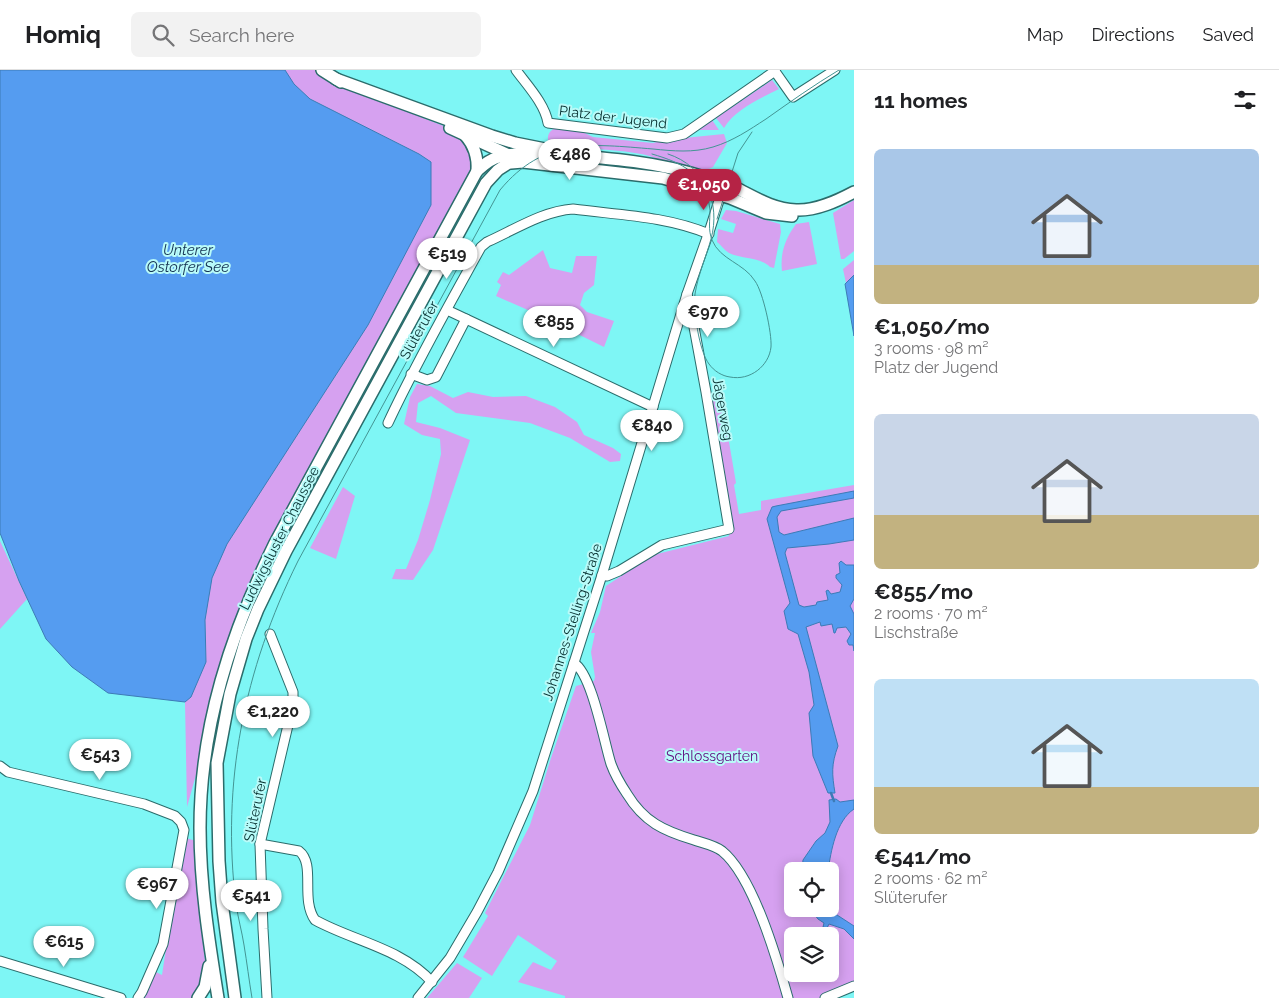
<!DOCTYPE html>
<html lang="en">
<head>
<meta charset="utf-8">
<style>
  :root { --surface:#fff; --page:#f2f2f2; --text:#202124; --muted:#757577; --line:#e0e0e0; --accent:#b52345 }
  body { margin:0; font-family:Raleway,sans-serif; background:var(--page); color:var(--text); height:100vh; display:flex; flex-direction:column; font-size:19px; white-space:nowrap }
  * { box-sizing:border-box; margin:0 }
  p { font-size:16px; color:var(--muted) }
  .icon { flex:none; width:28px; height:28px; fill:none; stroke:currentColor; stroke-width:2; stroke-linecap:round; stroke-linejoin:round }
  .map { position:relative; flex:1; overflow:hidden }
  .side { display:flex; flex-direction:column; background:var(--surface); width:425px }
  .side>* { flex:none }
  .fabs { position:absolute; left:784px; top:792px; display:grid; gap:10px }
  .fabs a { display:grid; place-items:center; width:55px; height:55px; border-radius:8px; background:var(--surface); box-shadow:0 2px 12px #0003; font-size:25px }
  .price { position:absolute; translate:-50% -42px; padding:0 11px; border-radius:18px; background:#fff; color:#222; font-size:16px; line-height:32px; filter:drop-shadow(0 1px 2px #0008) }
  .price::after { content:''; position:absolute; left:50%; top:30px; width:15px; height:11px; margin-left:-8px; background:inherit; clip-path:polygon(0 0,100% 0,50% 100%) }
  .price.current { background:var(--accent); color:#fff }
  ul { padding:0; list-style:none }
  li { display:grid; align-content:center; gap:10px; height:265px; padding:0 20px }
  li span { display:grid; place-items:center; height:155px; border-radius:8px; color:#555 }
  li>.icon { margin-inline-start:auto }
  span .icon { width:90px; height:90px; fill:#fffc; stroke-width:1 }
  li b { font-size:21px }
  h2 { display:flex; justify-content:space-between; align-items:center; height:60px; padding:0 20px; font-size:21px }
  header { display:flex; align-items:center; gap:30px; box-sizing:border-box; height:70px; padding:0 25px; background:var(--surface); border-bottom:1px solid var(--line) }
  header strong { font-size:24px }
  nav { display:flex; gap:28px; margin-inline-start:auto; font-size:18px }
  .search { width:350px; height:45px; background:var(--page); display:flex; align-items:center; gap:12px; box-sizing:border-box; padding:0 18px; border-radius:8px; color:var(--muted); font-size:19px }
  main { display:flex; flex:1; min-height:0 }
  .map>svg:first-child { display:block }
</style>
</head>
<body>
<header>
<strong>Homiq</strong>
<div class="search"><svg class="icon" aria-label="search" viewBox="0 0 24 24"><circle cx="10" cy="10" r="6"/><path d="M15 15l6 6"/></svg>Search here</div>
<nav><a>Map</a><a>Directions</a><a>Saved</a></nav>
</header>
<main>
<div class="map">
<svg width="854" height="928" viewBox="0 0 854 928">
  <rect width="100%" height="100%" fill="#7ef6f5"/>
  <g fill="#d6a1f0" fill-rule="evenodd">
    <path d="M285 0H322L383 32 464 64 477 101 275 473 213 644 187 737 185 632 191 627 206 592 205 550 212 508 227 474 368 255 431 135V92L419 84 310 29 293 14Z"/>
    <path d="M772 10 779 19C761 28 735 39 724 58L716 48Z"/>
    <path d="M712 50 719 60H697Z"/>
    <path d="M558 57 581 61 593 67 653 73 660 71 673 72 684 68 724 64 727 73 713 97C697 107 658 87 641 84 620 80 599 79 578 78L576 74 566 76 564 71C562 72 559 74 556 74 544 74 546 60 558 57Z"/>
    <path d="M854 130V181L844 189H841L833 143Z"/>
    <path d="M726 140 736 141 780 154 781 162 774 198 770 197C760 187 741 189 729 183 724 180 721 175 717 172L718 159 733 163 736 154 721 149Z"/>
    <path d="M809 152 817 194 782 201C780 183 785 169 796 154Z"/>
    <path d="M543 180 550 198 572 203 576 186H597L594 215 584 223 580 235 587 242 614 251 604 277 537 244 496 226 501 215 497 212 503 202 509 205Z"/>
    <path d="M854 190V205L846 213 843 199Z"/>
    <path d="M417 314 430 316 453 328 468 322 493 327 526 326 555 337 577 352 584 365 613 378 621 384 620 391 610 392 570 368 530 353 456 343 431 326 418 333 416 352 440 358 470 370 433 480 413 510 392 509 396 499H406L418 470 430 430 441 384 440 369 422 365 404 354 410 327Z"/>
    <path d="M721 325 736 413 734 415 739 444 761 440V431L854 415V914L825 928H565V926L518 912 533 892 551 900 557 891 518 865 492 906 463 887 488 846 485 843 530 755 551 688 576 616 594 611 595 607 591 582 595 563H591L600 542 606 516 653 485 729 466 707 328ZM792 801H830V839H792ZM792 866H830V904H792Z"/>
    <path d="M343 417 355 426 336 489 310 478Z"/>
    <path d="M0 471 27 529 0 559Z"/>
    <path d="M183 767 196 771 202 865 207 908 198 928H140L154 901 162 905Z"/>
    <path d="M457 893 482 908 469 928H427Z"/>
  </g>
  <g fill="#559cf0" stroke="#3d7bb6">
    <path d="M0 0H285L294 14 310 29 419 84 431 92V135L368 255 227 474 212 508 205 550 206 592 191 627 185 632 108 623 72 597 46 569 19 511 0 463Z"/>
    <path d="M854 205V266L845 214Z"/>
    <path d="M854 421V428L781 441 777 447 779 462 784 465 854 448V470L829 474 787 478 785 483 799 535 804 537 816 535 817 532 828 530 826 521 828 520 831 524 840 522 842 515 836 508V505L840 503 839 493 841 491 846 495H854V529L850 536 854 544V581L853 575H849L847 571 851 564 846 557 837 558 835 563H834L832 554 821 556 820 552 806 557 838 676C831 695 832 704 835 723H828L813 686 809 643 814 635 809 602 798 564 788 559 784 541 790 533 767 449 772 437 776 436Z"/>
    <path d="M836 729 840 732 854 730V739C836 751 831 781 828 801H802L803 790 816 771 825 763 830 752 829 730Z"/>
    <path d="M830 838 834 843 854 856V869L844 859 829 854 827 858 823 857 824 853 818 849 810 839Z"/>
  </g>
  <g fill="none" stroke-linecap="round" stroke-linejoin="round">
    <path stroke="#3d7bb6" stroke-width="2.5" d="M831 723 834 731"/>
    <g stroke="#2b6c6b" stroke-width="11">
      <g id="minor">
        <path d="M516 0C527 15 545 34 548 53L667 68 684 64 775 1"/>
        <path d="M774 0 793 27 835 0"/>
        <path d="M447 240 653 337"/>
        <path d="M411 304 427 310 436 307 466 249"/>
        <path d="M388 353C416 293 449 235 481 177L487 172C514 160 543 141 573 139 618 145 666 146 709 164"/>
        <path d="M602 505 607 506 619 501 662 475 729 459 706 322 691 241 687 224"/>
        <path d="M574 593C592 604 604 672 611 694 615 705 621 715 627 724 644 752 664 761 694 770 703 773 714 775 722 781 753 806 777 889 788 928"/>
        <path d="M0 696 8 702 144 734 175 746 181 752 184 760 163 874 142 922 138 928"/>
        <path d="M260 774 299 781C316 794 300 829 315 850 353 871 401 878 432 912"/>
        <path d="M0 891 121 928"/>
        <path d="M267 928 263 859 260 774 293 634V622L270 564"/>
        <path d="M418 928 450 888 477 842 498 802 533 721 602 505 687 224 710 159 722 121"/>
        <path d="M825 928 854 916"/>
      </g>
    </g>
    <g stroke="#2b6c6b" stroke-width="14">
      <g id="tertiary">
        <path d="M322 0 341 12"/>
        <path d="M336 9 492 66 515 73 545 79"/>
        <path d="M450 58 511 86"/>
        <path d="M465 65C475 76 478 87 477 101"/>
        <path d="M511 93 523 92 663 108 730 128 766 143 792 146"/>
        <path d="M198 928 205 917 209 896"/>
        <path d="M218 928C209 872 200 815 200 758 200 656 231 563 275 473L477 101C484 95 490 89 499 87 518 81 540 84 560 85 609 88 660 92 707 108 716 111 727 113 736 118 756 128 773 139 796 140 816 141 837 131 854 122"/>
        <path d="M235 928 222 832 219 791 217 693 230 624 246 569 258 539 286 481 486 113 498 100 521 85"/>
      </g>
    </g>
    <use href="#minor" stroke="#fff" stroke-width="9"/>
    <use href="#tertiary" stroke="#fff" stroke-width="11"/>
    <g stroke="#439594" stroke-width="1">
      <path d="M652 84C683 93 706 104 710 140 710 150 708 160 712 170 720 190 744 193 755 211 763 222 772 263 771 277 769 296 750 311 730 307 722 306 714 301 709 294 699 281 693 239 695 224 698 205 706 187 711 169 721 133 705 96 668 84"/>
      <path d="M717 149 738 83 752 62"/>
      <path d="M252 928C249 910 247 893 244 875 242 862 238 848 236 834 221 713 244 600 298 491L500 120C544 67 591 74 653 79 673 81 693 83 713 77 733 71 749 60 766 49 790 32 814 15 839 0"/>
    </g>
  </g>
  <g text-anchor="middle" stroke-width="4" stroke-linejoin="round" paint-order="stroke">
    <g font-size="14" fill="#052e2e" stroke="#b9fbf9">
      <text transform="translate(613 47) rotate(7)" y="5">Platz der Jugend</text>
      <text transform="translate(419 260) rotate(-61)" y="5">Slüterufer</text>
      <text transform="translate(723 339) rotate(80)" y="5">Jägerweg</text>
      <text transform="translate(279 468) rotate(-63)" y="5">Ludwigsluster Chaussee</text>
      <text transform="translate(572 552) rotate(-72)" y="5">Johannes-Stelling-Straße</text>
      <text transform="translate(255 740) rotate(-78)" y="5">Slüterufer</text>
    </g>
    <g font-size="14" fill="#631181" stroke="#b9fbf9">
      <text x="712" y="691">Schlossgarten</text>
    </g>
    <g font-size="15" font-style="italic" fill="#133051" stroke="#b9fbf9">
      <text x="188" y="185">Unterer<tspan x="188" dy="17">Ostorfer See</tspan></text>
    </g>
  </g>
</svg>
<div class="fabs">
<a><svg class="icon" aria-label="locate" viewBox="0 0 24 24"><circle cx="12" cy="12" r="6"/><path d="M12 2v4M12 18v4M2 12h4M18 12h4"/></svg></a>
<a><svg class="icon" aria-label="layers" viewBox="0 0 24 24"><path d="M12 4l9 5-9 5-9-5zM3 14l9 5 9-5"/></svg></a>
</div>
<b class="price" style="left:570px;top:111px">€486</b>
<b class="price current" style="left:704px;top:141px">€1,050</b>
<b class="price" style="left:447px;top:210px">€519</b>
<b class="price" style="left:708px;top:268px">€970</b>
<b class="price" style="left:554px;top:278px">€855</b>
<b class="price" style="left:652px;top:382px">€840</b>
<b class="price" style="left:273px;top:668px">€1,220</b>
<b class="price" style="left:100px;top:711px">€543</b>
<b class="price" style="left:157px;top:840px">€967</b>
<b class="price" style="left:251px;top:852px">€541</b>
<b class="price" style="left:64px;top:898px">€615</b>
</div>
<section class="side">
<h2>11 homes<svg class="icon" aria-label="filters" viewBox="0 0 24 24"><path d="M4 7h16M4 17h16"/><circle cx="9" cy="7" r="2"/><circle cx="15" cy="17" r="2"/></svg></h2>
<ul>
<li><span style="background:linear-gradient(#a9c7e8 75%,#c2b280 0)"><svg class="icon" aria-label="home" viewBox="0 0 24 24"><path d="M3 11l9-7 9 7M6 9v11h12V9"/></svg></span><div><b>€1,050/mo</b><p>3 rooms · 98 m²</p><p>Platz der Jugend</p></div></li>
<li><span style="background:linear-gradient(#c9d6e8 65%,#c2b280 0)"><svg class="icon" aria-label="home" viewBox="0 0 24 24"><path d="M3 11l9-7 9 7M6 9v11h12V9"/></svg></span><div><b>€855/mo</b><p>2 rooms · 70 m²</p><p>Lischstraße</p></div></li>
<li><span style="background:linear-gradient(#bfe0f5 70%,#c2b280 0)"><svg class="icon" aria-label="home" viewBox="0 0 24 24"><path d="M3 11l9-7 9 7M6 9v11h12V9"/></svg></span><div><b>€541/mo</b><p>2 rooms · 62 m²</p><p>Slüterufer</p></div></li>
</ul>
</section>
</main>
</body>
</html>
